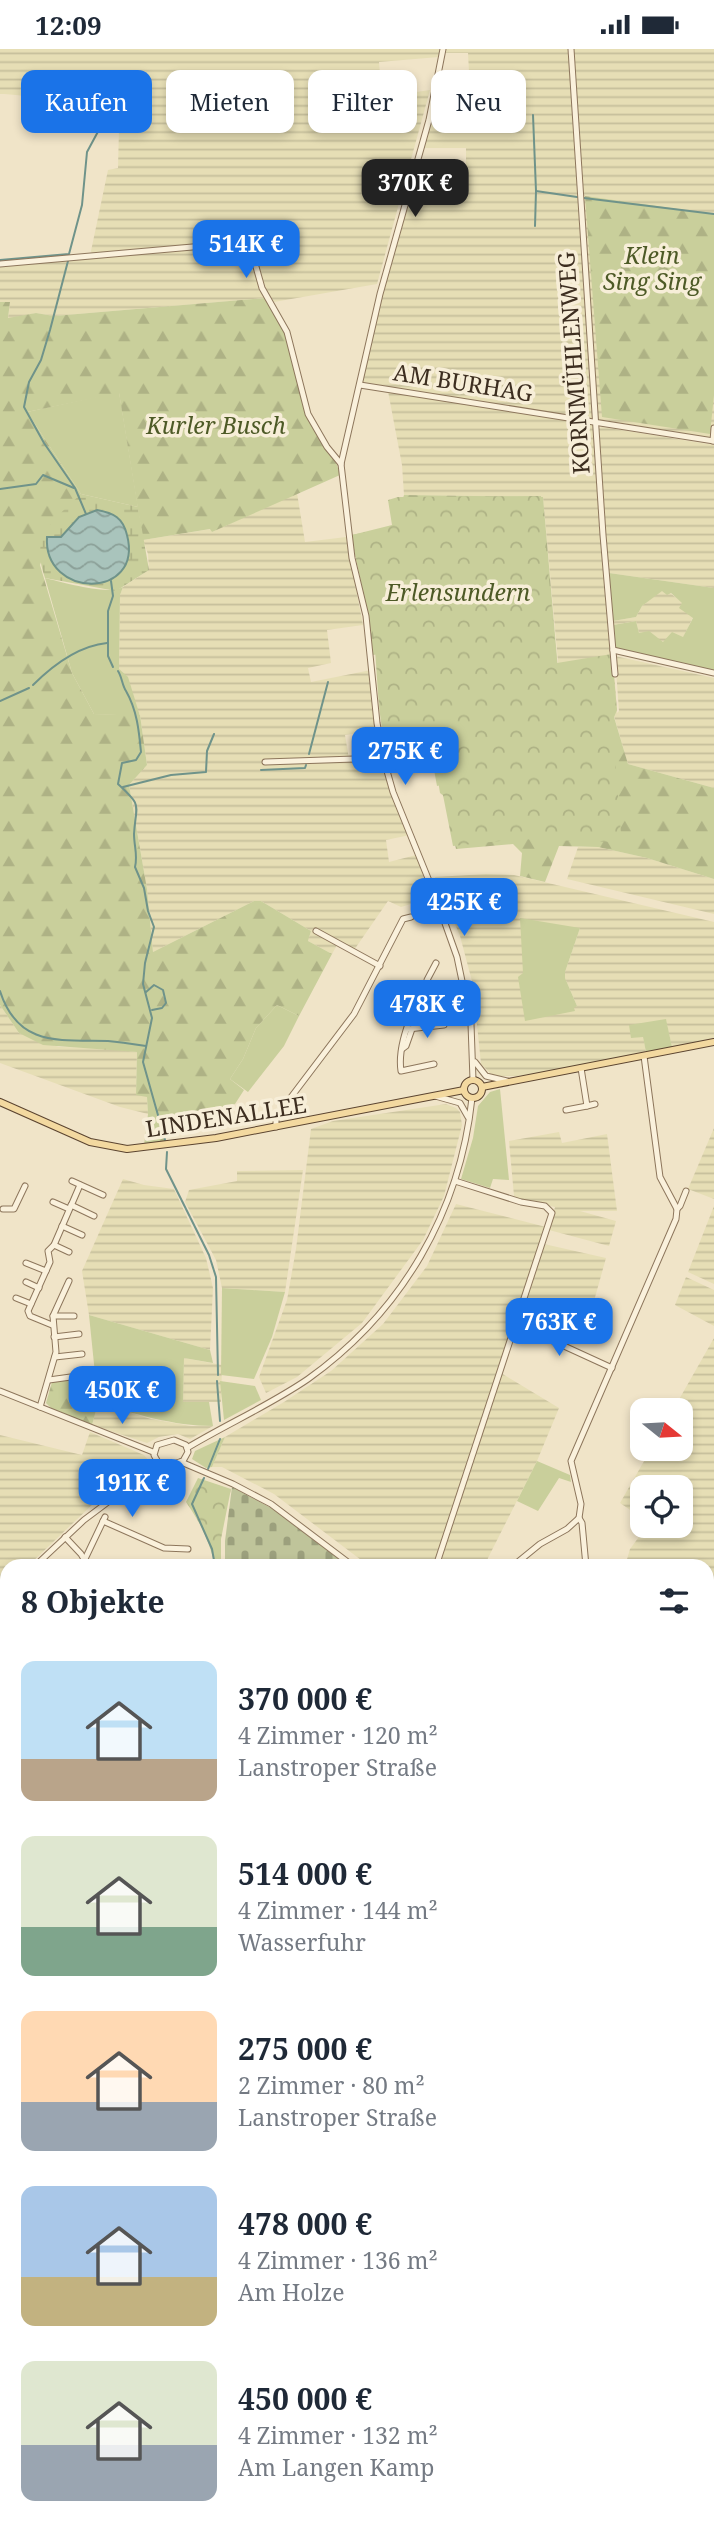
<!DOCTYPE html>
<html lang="de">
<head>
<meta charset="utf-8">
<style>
  :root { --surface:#fff; --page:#f6f6f7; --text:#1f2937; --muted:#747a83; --accent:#1a73e8 }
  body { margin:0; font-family:"Noto Serif",serif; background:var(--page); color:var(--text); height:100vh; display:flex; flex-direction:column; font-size:26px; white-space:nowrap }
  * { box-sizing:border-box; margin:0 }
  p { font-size:23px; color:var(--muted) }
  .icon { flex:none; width:38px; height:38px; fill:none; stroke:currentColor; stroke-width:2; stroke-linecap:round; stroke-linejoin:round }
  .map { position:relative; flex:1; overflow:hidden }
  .sheet { position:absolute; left:0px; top:1510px; width:714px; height:975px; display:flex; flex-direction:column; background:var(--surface); border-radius:21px 21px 0 0; box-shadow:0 4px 10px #0003 }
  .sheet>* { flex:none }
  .hud { position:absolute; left:21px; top:21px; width:672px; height:63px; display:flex; gap:14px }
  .needle { width:46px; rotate:108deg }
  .controls { position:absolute; left:630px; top:1349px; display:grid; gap:14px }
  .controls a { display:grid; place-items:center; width:63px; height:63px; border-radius:14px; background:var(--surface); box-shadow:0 4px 10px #0003; font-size:35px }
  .price { position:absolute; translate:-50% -60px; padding:0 16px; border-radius:14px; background:var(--accent); color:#fff; font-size:23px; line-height:46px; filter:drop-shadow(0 2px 4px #0008) }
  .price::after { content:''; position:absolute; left:50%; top:42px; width:21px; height:16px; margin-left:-10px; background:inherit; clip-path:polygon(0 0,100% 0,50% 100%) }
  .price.current { background:#222; color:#fff }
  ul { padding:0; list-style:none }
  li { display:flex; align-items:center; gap:21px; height:175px; padding:0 21px }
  li span { display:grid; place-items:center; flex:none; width:196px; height:140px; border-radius:14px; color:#555 }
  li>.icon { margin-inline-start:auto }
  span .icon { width:84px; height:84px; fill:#fffc; stroke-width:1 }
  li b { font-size:30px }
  h2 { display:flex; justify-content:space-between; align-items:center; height:84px; padding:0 21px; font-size:30px }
  .chip { padding:0 24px; border-radius:14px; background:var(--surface); box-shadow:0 4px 10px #0003; font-size:24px; line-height:63px }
  .chip.current { background:var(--accent); color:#fff }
  .status { display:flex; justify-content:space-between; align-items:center; height:49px; padding:0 35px; background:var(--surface); direction:ltr }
  .status svg { height:19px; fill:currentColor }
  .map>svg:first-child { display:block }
</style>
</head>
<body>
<div class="status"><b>12:09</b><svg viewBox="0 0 49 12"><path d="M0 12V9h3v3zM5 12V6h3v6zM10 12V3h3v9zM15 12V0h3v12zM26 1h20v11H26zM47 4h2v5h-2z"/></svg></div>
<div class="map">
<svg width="714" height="2484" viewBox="0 0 714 2484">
  <defs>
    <pattern id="farmland-rules" width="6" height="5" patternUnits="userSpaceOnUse" patternTransform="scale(1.75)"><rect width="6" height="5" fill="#e6deb5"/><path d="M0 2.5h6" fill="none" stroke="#c6bf9b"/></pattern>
    <pattern id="forest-firs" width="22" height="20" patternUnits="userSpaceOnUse" patternTransform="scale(1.75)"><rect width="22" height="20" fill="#c9cf9b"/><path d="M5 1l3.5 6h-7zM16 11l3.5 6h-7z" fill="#aeb285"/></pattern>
    <pattern id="wetland-marsh" width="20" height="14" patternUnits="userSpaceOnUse" patternTransform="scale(1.75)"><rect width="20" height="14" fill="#c9cf9b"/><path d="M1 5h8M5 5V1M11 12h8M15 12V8" fill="none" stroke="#aeb285"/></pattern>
    <pattern id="cemetery-stones" width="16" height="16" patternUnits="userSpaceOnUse" patternTransform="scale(1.75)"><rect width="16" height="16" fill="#bfc49a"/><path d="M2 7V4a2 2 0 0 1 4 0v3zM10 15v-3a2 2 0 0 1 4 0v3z" fill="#9ca07d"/></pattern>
    <pattern id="park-crowns" width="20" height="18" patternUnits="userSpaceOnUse" patternTransform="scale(1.75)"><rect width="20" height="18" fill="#c9cf9b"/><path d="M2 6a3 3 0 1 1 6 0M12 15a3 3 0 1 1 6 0" fill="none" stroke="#aeb285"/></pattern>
    <pattern id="water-waves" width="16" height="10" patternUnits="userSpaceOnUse" patternTransform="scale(1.75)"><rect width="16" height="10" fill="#a9c4bc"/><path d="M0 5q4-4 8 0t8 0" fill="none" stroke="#8ba098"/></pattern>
  </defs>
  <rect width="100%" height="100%" fill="#f0e4c8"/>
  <g fill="url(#farmland-rules)" fill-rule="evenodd">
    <path d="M0 0H439V8L379 13 382 48 430 41 377 235 274 253 267 242 251 199 254 223 265 249 54 267 36 264 8 270 10 253H0V215L92 206 91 202 108 121 118 119 120 39 95 45 99 53 4 45H0V49Z"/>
    <path d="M445 0H714V389L597 370 617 664 619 662 615 607 714 629V739L628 715 614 667H563L543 448 404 446 402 416 387 337 363 333 378 261 416 115 466 116V99H421L439 24 469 23 468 4H445Z"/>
    <path d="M602 378 714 396V539L609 524 598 380Z"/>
    <path d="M297 444 305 493 346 488 363 576 327 581 331 614 308 619 311 633 371 621 376 681 345 686 349 710 384 709 410 786 386 791 389 813 416 806 431 849 401 858 388 852 352 904 337 896 332 905 308 892 311 882 261 852H254L153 903 147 840 129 736 147 716 140 666 119 620 120 546 123 538 149 521 148 505 143 491 211 480 212 483Z"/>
    <path d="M662 541 670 544 683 554 693 568 683 589 663 593 639 584 636 572 613 576V572L636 568 642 557Z"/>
    <path d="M578 798H598L647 809 714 830V865L567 830Z"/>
    <path d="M486 825 514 826 714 873V989L672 998 666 971 629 977 643 987 646 1003 552 1022 517 1027H497L490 1024 481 1015 473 936 460 887 435 828ZM580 879 565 923V929L577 957 573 958 523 925Z"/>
    <path d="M0 956 19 984 59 998 103 999 137 1003 136 1045 147 1047 148 1065 120 1058 0 1014Z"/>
    <path d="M446 1055 456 1059 460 1063 462 1076 444 1147 423 1191 362 1274 297 1328 266 1344 259 1328 287 1251 296 1200 311 1080 333 1072Z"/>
    <path d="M714 1079V1150L688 1140Z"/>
    <path d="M559 1083 562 1094 607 1085 617 1162H580L616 1172 609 1197 549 1181 555 1158 521 1151 514 1147 509 1092Z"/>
    <path d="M303 1121 285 1243 222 1239 216 1211 185 1153 189 1141 237 1132V1122Z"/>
    <path d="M123 1130 144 1136 174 1140 206 1209 213 1239 210 1301 89 1266 82 1222Z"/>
    <path d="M456 1155 546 1178 433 1517H369L274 1445 222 1418H212L225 1388 284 1353 331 1322 383 1275 427 1217Z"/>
    <path d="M714 1157V1235L688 1223Z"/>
    <path d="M544 1195 606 1209 587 1277 576 1274 568 1296 518 1273Z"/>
    <path d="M686 1228 714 1241V1277L675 1256Z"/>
    <path d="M714 1289V1630L707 1623V1517H625L630 1500 647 1477H681V1438H642V1469L620 1454 651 1400H681V1362L673 1361Z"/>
    <path d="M184 1309 222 1316 221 1353H183Z"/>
    <path d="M501 1324 559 1359 537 1412 488 1509 486 1517H438Z"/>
    <path d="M98 1354 151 1370 191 1377H213L190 1390 178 1385 159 1388 147 1394 92 1376Z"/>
    <path d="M90 1383 144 1406 148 1411 147 1417 93 1455 28 1517H7V1538L0 1545V1386L82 1406Z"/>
    <path d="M707 1651 714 1657V1793L707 1787Z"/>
    <path d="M707 1804 714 1809V1917L707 1932Z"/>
    <path d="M714 1931V2127L707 2121V1946Z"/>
    <path d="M0 2010 7 2013V2402L2 2405 0 2404Z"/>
    <path d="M707 2130 714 2135V2247L707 2254Z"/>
    <path d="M129 2478H290L292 2484H138Z"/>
    <path d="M371 2478H489L485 2484H368Z"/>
  </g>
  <g fill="#c9cf9b">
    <path d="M119 343 138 458 81 445 27 363Z"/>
    <path d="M609 524 714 539V622L615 599 613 576 636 572 639 584 649 582 663 593 672 583 683 588 693 569 679 559 682 554 671 544 667 546 662 542 642 557 636 568 613 572Z"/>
    <path d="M45 529C63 533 108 547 123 538L120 546 119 620 128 628 140 667 94 665 72 624Z"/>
    <path d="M520 869 580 879 565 923V929L577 957 574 959 575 962 525 972 518 928 523 924Z"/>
    <path d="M277 956 299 967 284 997 248 1043 230 1030 243 1010 256 979Z"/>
    <path d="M666 970 672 998 646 1003 643 988 631 989 629 976Z"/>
    <path d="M500 1040 509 1131 493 1130 490 1139 461 1130 473 1089 478 1057 490 1043Z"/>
    <path d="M222 1239 285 1243 272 1288 254 1330 221 1326Z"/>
    <path d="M89 1266 210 1301 213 1314 184 1309 183 1353H209L213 1377C173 1377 136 1365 98 1354Z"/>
    <path d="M220 1332 255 1337 261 1351 224 1371Z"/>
    <path d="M225 1388 212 1418 206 1419 192 1410 195 1402Z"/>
    <path d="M537 1412 570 1426 571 1433 559 1429 538 1462 517 1452Z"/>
    <path d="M714 2274V2449L707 2456V2281Z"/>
  </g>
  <g fill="url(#forest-firs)">
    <path d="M585 147 714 165V346L710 385 602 368Z"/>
    <path d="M265 249 285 283 307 366 337 416 340 426 212 483 210 480 143 491 119 344 27 363 81 445 97 461 79 468 72 477 47 488 46 500 40 516 72 624 94 665 140 666 147 716 129 736 147 840 153 903 254 852H261L311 882 308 892 332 905 299 967 277 956 256 979 243 1010 230 1030 244 1041 235 1055 201 1069 163 1072 165 1092 144 1096 148 1065 147 1048 136 1046 137 1003 43 996 19 984 0 956V253H10L8 269 36 264 54 267Z"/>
    <path d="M404 446 543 448 562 667 614 668 628 715 714 739V830L647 809 598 798 559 797 545 833 520 827 522 804 513 795 456 800 445 748 440 744 417 599 373 606 368 567 351 486 394 478Z"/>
    <path d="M96 1327 98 1354 92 1376 52 1360 46 1354 52 1333Z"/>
    <path d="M513 2478H687L681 2484H509Z"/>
  </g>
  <path fill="url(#wetland-marsh)" fill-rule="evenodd" d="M81 445 138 458 149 521 116 542 45 529C30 487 52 472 81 445ZM97 461C113 464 124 469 126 486 127 492 130 501 129 507 119 551 44 540 47 488H61L79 468Z"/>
  <path fill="url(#cemetery-stones)" d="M232 1438 271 1459 348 1517H225V1492Z"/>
  <g fill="url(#park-crowns)">
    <path d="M541 447 557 614 612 605 617 661 612 673 622 797 609 793 519 790 453 797 441 736 437 737 430 699 387 701C375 659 379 614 371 571 366 542 355 515 352 486L392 476 388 451 398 448Z"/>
    <path d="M198 1429 231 1440 221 1490V1517H215C210 1493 200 1473 186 1453Z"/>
  </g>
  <path fill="url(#water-waves)" stroke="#6f938a" stroke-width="2" d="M97 461C114 464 123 469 127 486 144 551 43 550 47 488H61L79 468Z"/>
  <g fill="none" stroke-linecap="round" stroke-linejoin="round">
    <g stroke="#6f938a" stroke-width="2">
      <path d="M533 66 536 142"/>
      <path d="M584 149 714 165"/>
      <path d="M535 177 536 142 577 148"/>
      <path d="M0 211 69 205 82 156 87 103 101 77 102 62 99 46"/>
      <path d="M68 212 50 281 41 311 29 333 24 358 44 394 75 439 86 465"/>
      <path d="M0 440 36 435 43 426 74 439"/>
      <path d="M111 532 113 547 108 562V607L113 618"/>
      <path d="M118 622C122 628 122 636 126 642 137 661 139 682 141 703L136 711 122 714 118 735C143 758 136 754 134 785 134 797 138 806 135 818L144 839 148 862 154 878 145 914 143 935 152 969 143 1013 165 1091"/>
      <path d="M33 636C53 616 78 597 107 594"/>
      <path d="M0 652 29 639"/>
      <path d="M309 705 328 633"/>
      <path d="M261 721 305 719 306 716"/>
      <path d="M123 738 171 726 206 723 207 702 214 685"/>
      <path d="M0 942C18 998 59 991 108 992 120 993 133 995 146 997"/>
      <path d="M146 943 154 936 163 941 166 954 162 959 152 961"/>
      <path d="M167 1103 166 1120 209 1206 216 1228 218 1326"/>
      <path d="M217 1332 220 1372"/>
      <path d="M208 1420 220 1390"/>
      <path d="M204 1429 192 1455 212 1500 215 1517"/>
      <path d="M0 2244 7 2247"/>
    </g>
    <g stroke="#8d765c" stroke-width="7">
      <g id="minor">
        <path d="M443 0 429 71 380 245 341 415 352 509 366 567 377 674 385 715 393 743 436 849 457 908 471 975 473 1031"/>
        <path d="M571 0 603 486 615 625"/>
        <path d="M0 215 249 193 262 239 287 283 308 365 327 398 341 415"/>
        <path d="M360 336 714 392"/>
        <path d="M713 392 714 379"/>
        <path d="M613 601 714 624"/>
        <path d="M265 713 384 709"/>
        <path d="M316 882 380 917"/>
        <path d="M427 941V931L436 914"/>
        <path d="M408 980 444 976"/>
        <path d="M402 1000 406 997 412 980"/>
        <path d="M475 1013 486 1027 507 1032"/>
        <path d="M434 1015 401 1022C397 996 412 966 420 941L465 938"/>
        <path d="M581 1019 587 1057 595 1055"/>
        <path d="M435 1047 460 1054 468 1068"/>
        <path d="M566 1061 587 1057"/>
        <path d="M276 1078V1068L354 965 403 870 411 868"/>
        <path d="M72 1132 103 1146"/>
        <path d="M53 1153 69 1160"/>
        <path d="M71 1156 94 1167"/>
        <path d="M3 1160H14L25 1137"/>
        <path d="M677 1160 680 1157 686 1142"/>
        <path d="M62 1177 82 1186"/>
        <path d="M54 1196 69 1203"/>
        <path d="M26 1214 46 1222"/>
        <path d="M26 1233 39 1239"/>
        <path d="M16 1249 31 1255"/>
        <path d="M53 1267H74"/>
        <path d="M516 1275 612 1319"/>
        <path d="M52 1276 30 1267 28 1262 50 1213 48 1202 54 1196 80 1136"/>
        <path d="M54 1288 79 1285"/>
        <path d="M55 1308 82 1305"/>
        <path d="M49 1331 85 1326"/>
        <path d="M0 1342 153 1403"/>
        <path d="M40 1358 56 1303 53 1267 69 1232"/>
        <path d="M187 1399C227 1375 270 1356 308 1330 402 1263 460 1163 472 1049"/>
        <path d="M181 1413 233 1435 271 1455 353 1517"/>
        <path d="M579 1469 582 1474 586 1517"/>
        <path d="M103 1472 164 1499 188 1500"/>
        <path d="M65 1488 81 1505 88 1517"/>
        <path d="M85 1510 105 1468"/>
        <path d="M35 1517 84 1471 152 1420 159 1415 169 1416 183 1412 188 1403 186 1396 174 1391 157 1396 154 1406 159 1415"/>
        <path d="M436 1517 552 1164 545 1157 521 1153 455 1132"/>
        <path d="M513 1517 540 1495 567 1480 579 1469 581 1455 571 1412 676 1170 677 1160 660 1128 644 1007"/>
        <path d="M0 1554 7 1546"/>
        <path d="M0 1660 7 1664"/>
        <path d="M0 1758 7 1760"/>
        <path d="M0 1797 7 1772"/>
        <path d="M707 1798 714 1804"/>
        <path d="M0 1890 7 1888"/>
        <path d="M707 1937 714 1921"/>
        <path d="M0 2443 7 2445"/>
        <path d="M86 2478 94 2484"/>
        <path d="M302 2478 304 2484"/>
        <path d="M366 2484 368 2478"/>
      </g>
    </g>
    <g stroke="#5b4430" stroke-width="8">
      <g id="major">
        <circle cx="473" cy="1040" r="9"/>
        <path d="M482 1038 714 993"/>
        <path d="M0 1053 90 1093 127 1100 216 1089 464 1041"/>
        <path d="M707 2465 714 2458"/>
        <path d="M688 2484 694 2478"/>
      </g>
    </g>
    <use href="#minor" stroke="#faf1dc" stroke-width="5"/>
    <use href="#major" stroke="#f3d9a0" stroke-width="6"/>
  </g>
  <g text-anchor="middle" stroke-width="7" stroke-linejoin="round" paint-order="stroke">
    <g font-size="23" font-style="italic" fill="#4d5a26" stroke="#f7eed8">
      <text x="652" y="215">Klein<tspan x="652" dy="26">Sing Sing</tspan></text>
      <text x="216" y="385">Kurler Busch</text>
      <text x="458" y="552">Erlensundern</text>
    </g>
    <g font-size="23" fill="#3d2e20" stroke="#f7eed8">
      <text transform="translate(574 314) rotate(-94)" y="8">KORNMÜHLENWEG</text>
      <text transform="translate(463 334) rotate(9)" y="8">AM BURHAG</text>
      <text transform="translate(226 1068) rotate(-9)" y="8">LINDENALLEE</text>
    </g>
  </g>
</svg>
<div class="controls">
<a><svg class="needle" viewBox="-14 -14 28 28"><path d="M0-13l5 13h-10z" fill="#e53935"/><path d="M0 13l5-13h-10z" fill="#747a83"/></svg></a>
<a><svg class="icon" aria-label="locate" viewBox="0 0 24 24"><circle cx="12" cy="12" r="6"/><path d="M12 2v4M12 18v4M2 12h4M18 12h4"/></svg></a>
</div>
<b class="price current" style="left:415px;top:170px">370K €</b>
<b class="price" style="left:246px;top:231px">514K €</b>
<b class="price" style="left:405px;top:738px">275K €</b>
<b class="price" style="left:464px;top:889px">425K €</b>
<b class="price" style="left:427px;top:991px">478K €</b>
<b class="price" style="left:559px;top:1309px">763K €</b>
<b class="price" style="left:122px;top:1377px">450K €</b>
<b class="price" style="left:132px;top:1470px">191K €</b>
<div class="hud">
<a class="chip current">Kaufen</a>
<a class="chip">Mieten</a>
<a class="chip">Filter</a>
<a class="chip">Neu</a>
</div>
<section class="sheet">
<h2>8 Objekte<svg class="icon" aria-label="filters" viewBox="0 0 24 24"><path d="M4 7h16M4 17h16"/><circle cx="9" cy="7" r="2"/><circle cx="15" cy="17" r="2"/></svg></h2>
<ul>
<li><span style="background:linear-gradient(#bfe0f5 70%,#b9a48a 0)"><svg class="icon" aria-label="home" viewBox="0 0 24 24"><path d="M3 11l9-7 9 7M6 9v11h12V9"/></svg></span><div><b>370 000 €</b><p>4 Zimmer · 120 m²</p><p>Lanstroper Straße</p></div></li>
<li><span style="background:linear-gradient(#dfe7d0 65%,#7fa58c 0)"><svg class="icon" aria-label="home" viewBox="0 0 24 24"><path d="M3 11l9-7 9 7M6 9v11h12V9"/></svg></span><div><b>514 000 €</b><p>4 Zimmer · 144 m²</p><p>Wasserfuhr</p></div></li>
<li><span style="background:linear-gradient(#ffd9b3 65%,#9aa5b1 0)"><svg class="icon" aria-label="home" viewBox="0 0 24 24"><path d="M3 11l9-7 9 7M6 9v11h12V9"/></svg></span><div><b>275 000 €</b><p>2 Zimmer · 80 m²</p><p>Lanstroper Straße</p></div></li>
<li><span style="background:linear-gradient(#a9c7e8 65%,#c2b280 0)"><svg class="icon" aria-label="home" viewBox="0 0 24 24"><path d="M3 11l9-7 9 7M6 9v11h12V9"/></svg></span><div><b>478 000 €</b><p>4 Zimmer · 136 m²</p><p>Am Holze</p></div></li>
<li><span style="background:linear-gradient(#dfe7d0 60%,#9aa5b1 0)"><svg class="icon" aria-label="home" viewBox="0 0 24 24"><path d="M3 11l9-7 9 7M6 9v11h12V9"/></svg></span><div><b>450 000 €</b><p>4 Zimmer · 132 m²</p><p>Am Langen Kamp</p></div></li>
</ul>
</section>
</div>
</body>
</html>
